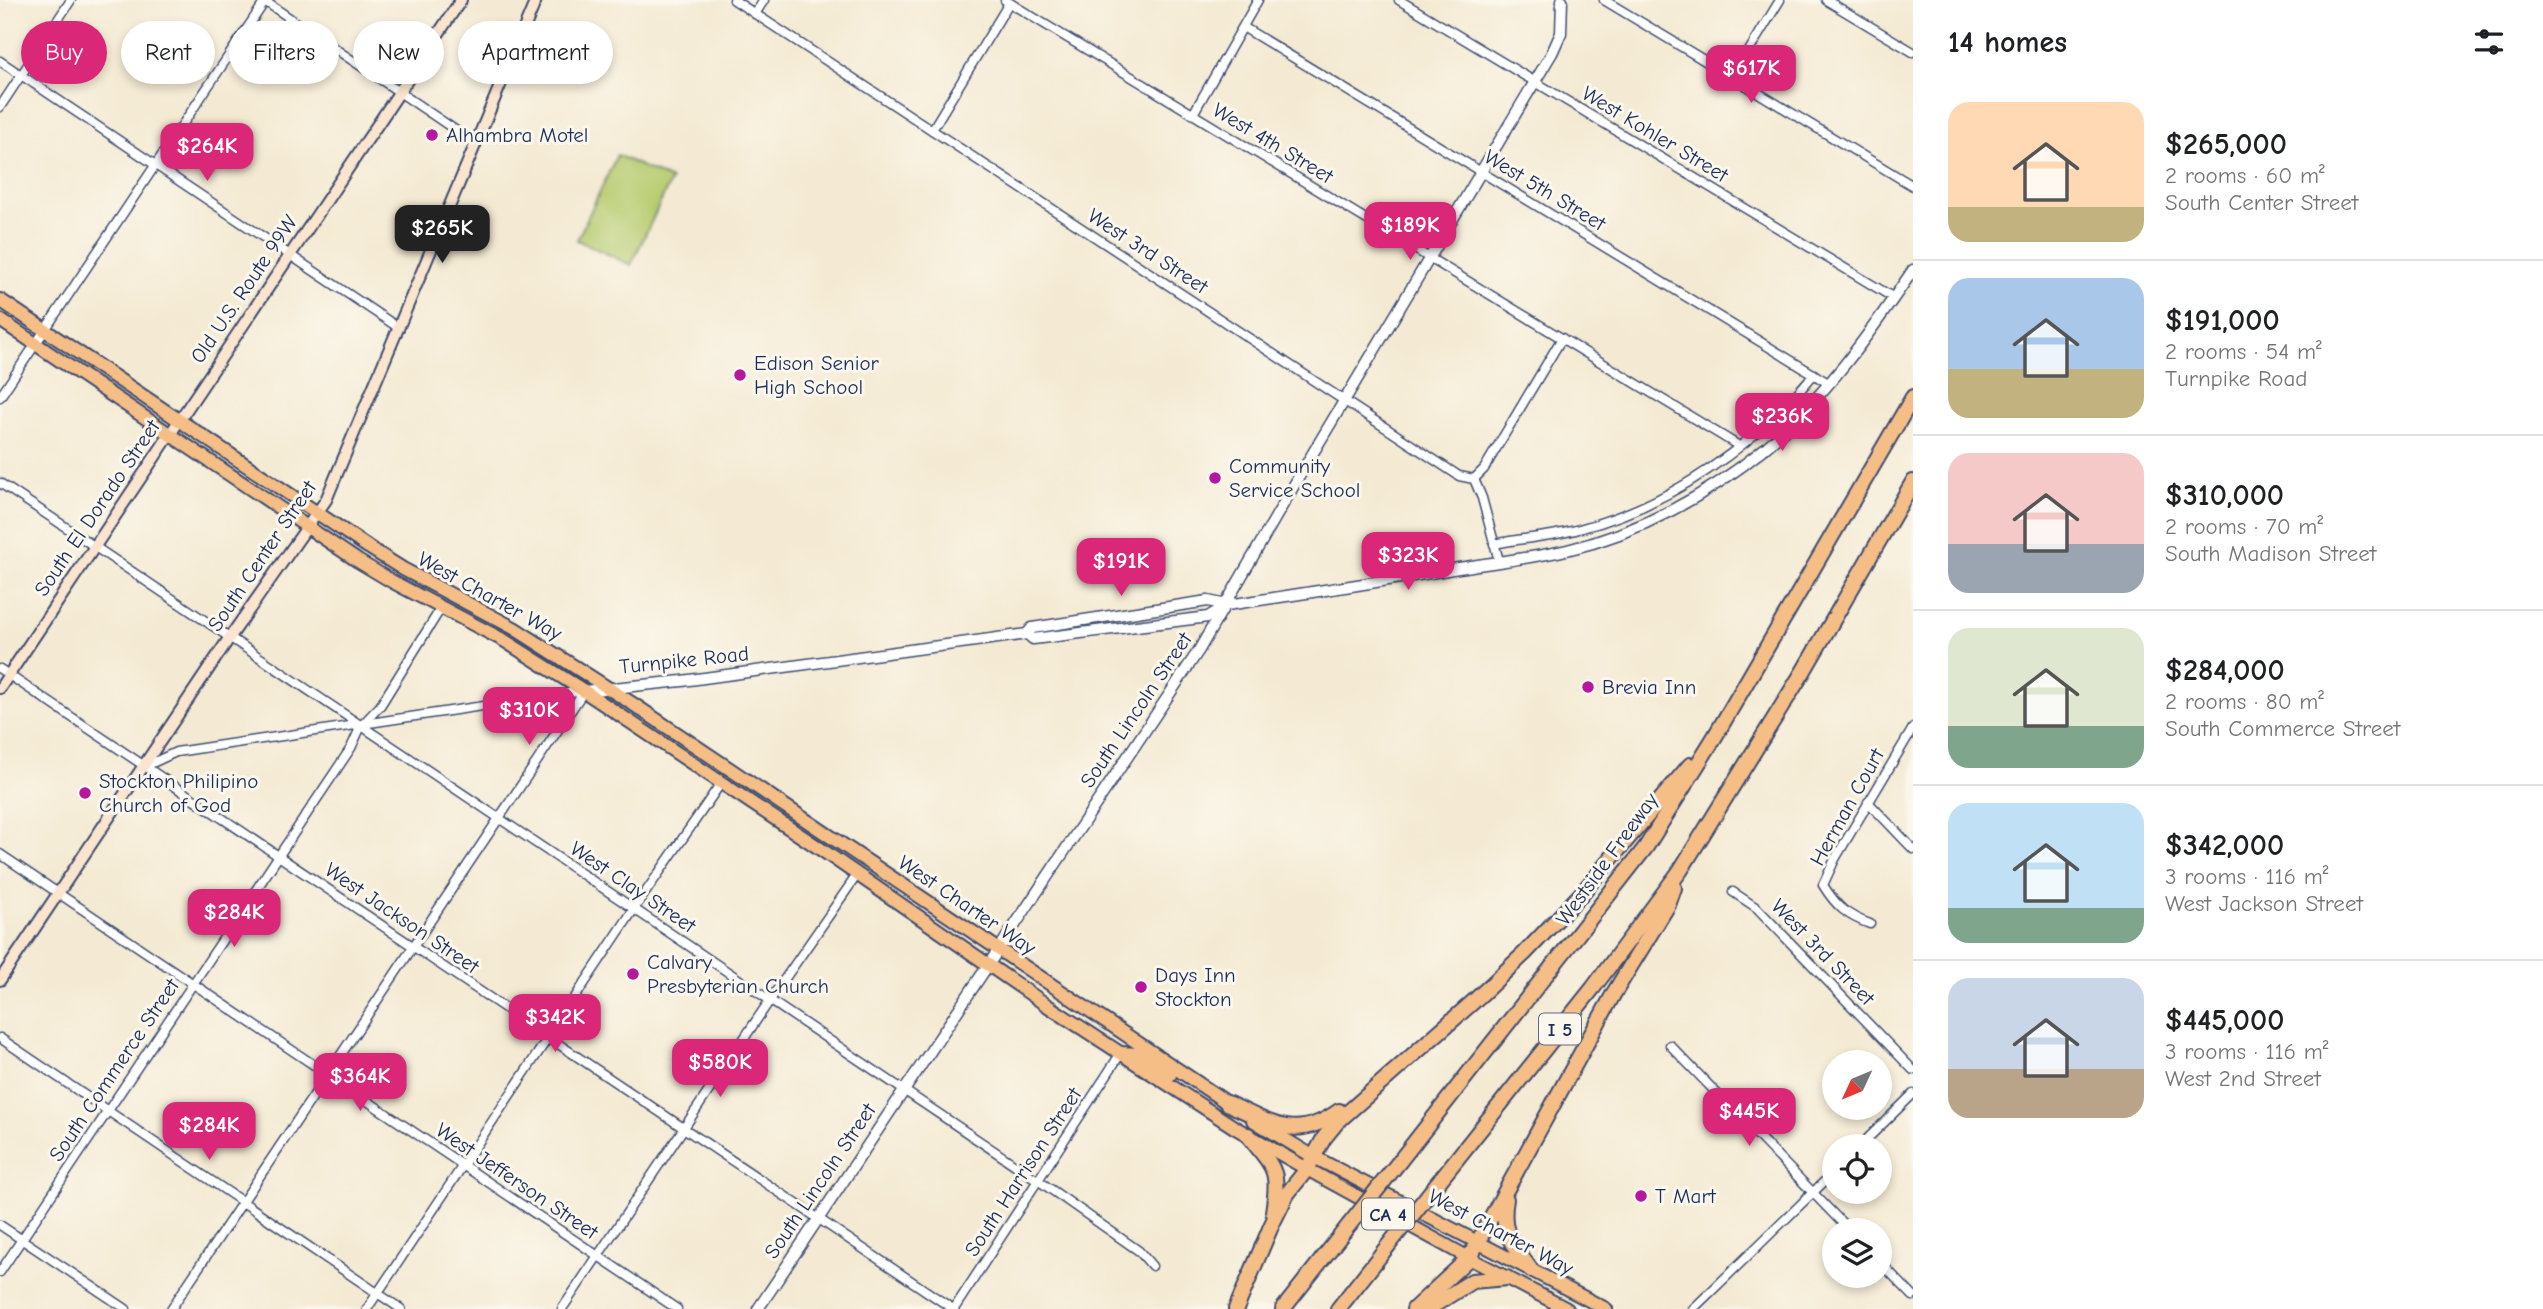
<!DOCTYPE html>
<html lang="en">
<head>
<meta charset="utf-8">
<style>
  :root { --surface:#fff; --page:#f6f6f6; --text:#202124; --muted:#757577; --line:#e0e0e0; --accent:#db2777 }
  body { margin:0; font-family:"Comic Neue",sans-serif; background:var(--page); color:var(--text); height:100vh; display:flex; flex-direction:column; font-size:26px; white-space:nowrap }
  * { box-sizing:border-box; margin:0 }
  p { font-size:23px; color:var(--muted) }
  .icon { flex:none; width:38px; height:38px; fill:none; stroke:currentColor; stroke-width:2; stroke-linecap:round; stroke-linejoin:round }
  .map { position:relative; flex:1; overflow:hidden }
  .panel { display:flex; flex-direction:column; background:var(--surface); width:630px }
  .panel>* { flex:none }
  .guide { position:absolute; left:21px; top:21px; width:665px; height:63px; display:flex; gap:14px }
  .needle { width:46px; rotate:226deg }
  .buttons { position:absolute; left:1822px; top:1050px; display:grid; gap:14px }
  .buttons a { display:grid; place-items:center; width:70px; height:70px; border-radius:50%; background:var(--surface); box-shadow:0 4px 10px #0003; font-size:35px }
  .price { position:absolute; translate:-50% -60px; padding:0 16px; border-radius:14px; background:var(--accent); color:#fff; font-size:23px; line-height:46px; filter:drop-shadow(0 2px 4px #0008) }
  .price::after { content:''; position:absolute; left:50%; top:42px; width:21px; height:16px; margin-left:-10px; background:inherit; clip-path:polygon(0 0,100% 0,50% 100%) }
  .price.on { background:#222; color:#fff }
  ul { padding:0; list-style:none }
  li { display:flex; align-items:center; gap:21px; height:175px; padding:0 35px }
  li+li { border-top:2px solid var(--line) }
  li span { display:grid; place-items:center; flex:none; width:196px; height:140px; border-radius:21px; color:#555 }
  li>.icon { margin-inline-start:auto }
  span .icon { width:84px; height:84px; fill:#fffc; stroke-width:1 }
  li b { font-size:30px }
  h2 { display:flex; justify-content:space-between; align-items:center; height:84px; padding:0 35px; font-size:30px }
  .chip { padding:0 24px; border-radius:32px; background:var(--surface); box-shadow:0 4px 10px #0003; font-size:24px; line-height:63px }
  .chip.on { background:var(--accent); color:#fff }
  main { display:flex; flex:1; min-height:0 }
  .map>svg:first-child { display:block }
</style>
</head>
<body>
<main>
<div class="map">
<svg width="1913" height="1309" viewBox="0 0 1913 1309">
  <rect width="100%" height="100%" fill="#fbf7ec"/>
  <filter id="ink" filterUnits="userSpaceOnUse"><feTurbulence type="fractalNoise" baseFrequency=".0143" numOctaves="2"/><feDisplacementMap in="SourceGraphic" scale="14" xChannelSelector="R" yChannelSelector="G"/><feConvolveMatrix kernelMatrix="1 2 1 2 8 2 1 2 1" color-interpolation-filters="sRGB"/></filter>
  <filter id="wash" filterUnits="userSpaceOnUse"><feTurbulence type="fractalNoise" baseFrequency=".00686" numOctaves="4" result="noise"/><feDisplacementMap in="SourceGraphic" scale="28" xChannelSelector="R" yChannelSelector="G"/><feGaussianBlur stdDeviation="1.57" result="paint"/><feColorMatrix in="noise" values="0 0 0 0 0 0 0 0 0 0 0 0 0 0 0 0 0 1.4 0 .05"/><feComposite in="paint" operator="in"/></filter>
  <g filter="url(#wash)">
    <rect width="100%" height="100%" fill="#f4ead3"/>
    <path fill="#b7cc70" stroke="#697e67" stroke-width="2" d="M617 155 671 180 631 265 577 240Z"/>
  </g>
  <g filter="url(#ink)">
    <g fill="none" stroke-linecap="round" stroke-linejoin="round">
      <g stroke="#3c4b70" stroke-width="11">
        <g id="minor">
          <path d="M263 0 476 144"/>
          <path d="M734 0 1459 476 1474 479 1482 498 1499 561"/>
          <path d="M1005 0 1739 446"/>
          <path d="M1399 0 1894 298"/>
          <path d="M1604 0 1913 186"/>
          <path d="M1826 0 1913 52"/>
          <path d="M755 14 764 0"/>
          <path d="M1243 27 1828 383"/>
          <path d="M0 61 399 328"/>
          <path d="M1733 77 1780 0"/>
          <path d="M0 107 71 0"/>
          <path d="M1193 114 1258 0"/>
          <path d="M932 130 1009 3"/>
          <path d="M0 397 266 0"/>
          <path d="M1474 479 1484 469 1562 338"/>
          <path d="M0 483 1039 1181 1139 1251 1152 1266"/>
          <path d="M1494 544C1522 538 1552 537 1579 529 1671 505 1754 446 1814 374"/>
          <path d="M0 669 953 1309"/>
          <path d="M146 766 176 752 583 691"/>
          <path d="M1868 802 1913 849"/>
          <path d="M0 854 677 1309"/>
          <path d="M1733 892 1757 908 1913 1070"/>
          <path d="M1870 924C1847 916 1836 906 1823 885L1835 859 1913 728"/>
          <path d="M0 1038 401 1309"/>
          <path d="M1670 1045 1849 1230"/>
          <path d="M1860 1146 1913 1094"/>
          <path d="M0 1225 126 1309"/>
          <path d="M1880 1262 1913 1296"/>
          <path d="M0 1272 351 748 361 726 380 706 441 608"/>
          <path d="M171 1309 584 691"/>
          <path d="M367 1309 634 909 721 783"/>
          <path d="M562 1309 770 1000 857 875"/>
          <path d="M954 1309 1121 1053"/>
          <path d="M1693 1309 1834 1172"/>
        </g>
      </g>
      <g stroke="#3c4b70" stroke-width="13">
        <g id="tertiary">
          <path d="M1027 634 1033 639 1041 638 1208 617 1227 605C1300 594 1374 583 1447 570 1487 563 1528 559 1567 550 1639 533 1708 495 1764 449 1823 400 1870 333 1913 270"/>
          <path d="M584 691 682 681 1027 634 1032 628 1208 601 1227 605"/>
          <path d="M758 1309 1199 650 1304 468 1552 53 1561 33 1562 0"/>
        </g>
      </g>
      <g stroke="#3c4b70" stroke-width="14">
        <g id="secondary">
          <path d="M0 688 461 0"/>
          <path d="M0 980 230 637 326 500 536 0"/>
        </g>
      </g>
      <g stroke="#3c4b70" stroke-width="16">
        <g id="primary">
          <path d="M0 300 368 547 403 569 514 628 633 704 1235 1108"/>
          <path d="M0 320 358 561 393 582 505 641 584 691 819 848 1048 1006 1234 1127 1307 1169"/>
          <path d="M1121 1053 1138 1054 1170 1075"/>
          <path d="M1253 1120 1314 1157"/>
        </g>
      </g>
      <g stroke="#3c4b70" stroke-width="16">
        <g id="trunk">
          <path d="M1314 1157 1606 1309"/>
          <path d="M1307 1169 1469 1258 1567 1309"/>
        </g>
      </g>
      <g stroke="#3c4b70" stroke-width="18">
        <g id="motorway">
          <path d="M1227 1103C1272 1123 1295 1143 1339 1111"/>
          <path d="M1248 1135C1274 1169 1280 1168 1273 1212"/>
          <path d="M1399 1162 1646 847 1714 738 1913 397"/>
          <path d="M1436 1185 1593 988 1680 871 1803 672 1913 482"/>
          <path d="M1506 1199C1500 1234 1512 1243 1531 1270"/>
          <path d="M1236 1309 1272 1224 1287 1194 1307 1169 1324 1138 1337 1122 1473 1002 1525 953 1582 893 1690 765"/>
          <path d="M1283 1309 1349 1225"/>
          <path d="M1338 1309 1387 1247"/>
          <path d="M1414 1309 1469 1258 1614 993 1668 905 1674 888"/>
          <path d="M1428 1309 1472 1281 1507 1278"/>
        </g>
      </g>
      <use href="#minor" stroke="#fff" stroke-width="8"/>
      <use href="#tertiary" stroke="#fff" stroke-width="10"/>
      <use href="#secondary" stroke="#fbe5cf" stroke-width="10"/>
      <use href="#primary" stroke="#f6be87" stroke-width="12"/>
      <use href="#trunk" stroke="#f6be87" stroke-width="12"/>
      <use href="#motorway" stroke="#f6be87" stroke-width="14"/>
      <g stroke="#3c4b70" stroke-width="18" stroke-linecap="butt">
        <g id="motorway-bridge">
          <path d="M1349 1225 1399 1162"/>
          <path d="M1387 1247 1436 1185"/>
        </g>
      </g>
      <use href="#motorway-bridge" stroke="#f6be87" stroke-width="14"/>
    </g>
  </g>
  <g fill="#b5179e" stroke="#fbf7ec" stroke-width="2.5">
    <circle cx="432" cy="135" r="7"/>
    <circle cx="740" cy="375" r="7"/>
    <circle cx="1215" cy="478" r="7"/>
    <circle cx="1588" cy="687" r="7"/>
    <circle cx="85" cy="793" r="7"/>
    <circle cx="633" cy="974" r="7"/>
    <circle cx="1141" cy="987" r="7"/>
    <circle cx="1641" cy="1196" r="7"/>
  </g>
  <g text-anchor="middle" stroke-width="6" stroke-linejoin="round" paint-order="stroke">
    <g fill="#fbf7ec" stroke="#5e6b89" stroke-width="2">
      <rect x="1539" y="1013.5" width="42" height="31" rx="5"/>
      <rect x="1362" y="1198.5" width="52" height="31" rx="5"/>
    </g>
    <g font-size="19" font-weight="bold" fill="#1b2f5e">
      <text x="1560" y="1036">I 5</text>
      <text x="1388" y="1221">CA 4</text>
    </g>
    <g font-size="21" fill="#1b2f5e" stroke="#fbf7ec">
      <text transform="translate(1655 134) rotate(31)" y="7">West Kohler Street</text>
      <text transform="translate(1273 143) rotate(31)" y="7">West 4th Street</text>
      <text transform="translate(1545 190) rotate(31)" y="7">West 5th Street</text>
      <text transform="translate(1148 251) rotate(33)" y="7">West 3rd Street</text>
      <text transform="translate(244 289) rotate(-56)" y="7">Old U.S. Route 99W</text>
      <text transform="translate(97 508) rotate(-56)" y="7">South El Dorado Street</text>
      <text transform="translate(262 556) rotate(-56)" y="7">South Center Street</text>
      <text transform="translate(490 596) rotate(29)" y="7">West Charter Way</text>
      <text transform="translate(684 660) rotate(-6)" y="7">Turnpike Road</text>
      <text transform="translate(1136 710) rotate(-56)" y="7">South Lincoln Street</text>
      <text transform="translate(1847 807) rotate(-61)" y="7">Herman Court</text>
      <text transform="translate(1607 859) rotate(-54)" y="7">Westside Freeway</text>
      <text transform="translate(633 887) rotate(34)" y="7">West Clay Street</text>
      <text transform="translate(967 905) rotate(34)" y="7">West Charter Way</text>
      <text transform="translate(402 918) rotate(34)" y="7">West Jackson Street</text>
      <text transform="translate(1823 952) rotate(46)" y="7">West 3rd Street</text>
      <text transform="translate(114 1070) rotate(-56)" y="7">South Commerce Street</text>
      <text transform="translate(1023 1172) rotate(-57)" y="7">South Harrison Street</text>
      <text transform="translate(517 1181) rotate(34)" y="7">West Jefferson Street</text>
      <text transform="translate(820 1181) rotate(-56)" y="7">South Lincoln Street</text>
      <text transform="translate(1501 1232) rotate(28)" y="7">West Charter Way</text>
    </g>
    <g font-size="21" fill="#1b2f5e" stroke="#fbf7ec" text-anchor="start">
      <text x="446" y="142">Alhambra Motel</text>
      <text x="754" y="370">Edison Senior<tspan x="754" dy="24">High School</tspan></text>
      <text x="1229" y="473">Community<tspan x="1229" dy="24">Service School</tspan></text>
      <text x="1602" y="694">Brevia Inn</text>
      <text x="99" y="788">Stockton Philipino<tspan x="99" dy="24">Church of God</tspan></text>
      <text x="647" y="969">Calvary<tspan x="647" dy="24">Presbyterian Church</tspan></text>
      <text x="1155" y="982">Days Inn<tspan x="1155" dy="24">Stockton</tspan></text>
      <text x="1655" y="1203">T Mart</text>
    </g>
  </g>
</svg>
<div class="buttons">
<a><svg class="needle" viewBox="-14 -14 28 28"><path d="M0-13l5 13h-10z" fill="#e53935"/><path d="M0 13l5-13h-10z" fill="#757577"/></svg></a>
<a><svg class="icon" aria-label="locate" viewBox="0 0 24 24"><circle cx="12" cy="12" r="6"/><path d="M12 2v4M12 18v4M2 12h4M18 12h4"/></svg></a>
<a><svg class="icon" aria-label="layers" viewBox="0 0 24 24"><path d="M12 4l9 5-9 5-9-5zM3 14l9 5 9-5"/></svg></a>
</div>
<b class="price" style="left:1751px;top:105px">$617K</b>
<b class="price" style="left:207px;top:183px">$264K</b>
<b class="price" style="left:1410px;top:262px">$189K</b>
<b class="price on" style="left:442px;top:265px">$265K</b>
<b class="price" style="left:1782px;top:453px">$236K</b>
<b class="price" style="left:1408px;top:592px">$323K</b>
<b class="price" style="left:1121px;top:598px">$191K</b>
<b class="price" style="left:529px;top:747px">$310K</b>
<b class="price" style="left:234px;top:949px">$284K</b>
<b class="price" style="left:555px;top:1054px">$342K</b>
<b class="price" style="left:720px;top:1099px">$580K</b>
<b class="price" style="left:360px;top:1113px">$364K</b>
<b class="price" style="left:1749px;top:1148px">$445K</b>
<b class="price" style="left:209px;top:1162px">$284K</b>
<div class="guide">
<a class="chip on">Buy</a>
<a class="chip">Rent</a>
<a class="chip">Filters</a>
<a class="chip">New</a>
<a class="chip">Apartment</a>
</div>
</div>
<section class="panel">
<h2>14 homes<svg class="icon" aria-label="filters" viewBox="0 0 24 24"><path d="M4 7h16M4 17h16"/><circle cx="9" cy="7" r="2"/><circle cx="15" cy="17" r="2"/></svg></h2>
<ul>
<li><span style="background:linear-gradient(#ffd9b3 75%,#c2b280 0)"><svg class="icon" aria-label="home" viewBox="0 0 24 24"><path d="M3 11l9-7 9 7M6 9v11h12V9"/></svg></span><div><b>$265,000</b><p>2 rooms · 60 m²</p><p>South Center Street</p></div></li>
<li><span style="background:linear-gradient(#a9c7e8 65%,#c2b280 0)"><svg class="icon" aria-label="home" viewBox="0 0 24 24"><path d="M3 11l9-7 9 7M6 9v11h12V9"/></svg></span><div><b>$191,000</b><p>2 rooms · 54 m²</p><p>Turnpike Road</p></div></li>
<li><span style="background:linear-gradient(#f6c9c9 65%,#9aa5b1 0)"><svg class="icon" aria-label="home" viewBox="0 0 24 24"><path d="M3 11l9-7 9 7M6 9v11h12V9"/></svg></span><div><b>$310,000</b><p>2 rooms · 70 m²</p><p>South Madison Street</p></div></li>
<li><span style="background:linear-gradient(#dfe7d0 70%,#7fa58c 0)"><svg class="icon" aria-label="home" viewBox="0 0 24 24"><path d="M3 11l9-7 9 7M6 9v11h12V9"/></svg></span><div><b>$284,000</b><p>2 rooms · 80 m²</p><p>South Commerce Street</p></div></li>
<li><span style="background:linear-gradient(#bfe0f5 75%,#7fa58c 0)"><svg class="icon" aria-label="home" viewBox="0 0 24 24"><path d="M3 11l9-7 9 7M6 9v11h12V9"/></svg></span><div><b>$342,000</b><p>3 rooms · 116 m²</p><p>West Jackson Street</p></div></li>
<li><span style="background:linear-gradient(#c9d6e8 65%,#b9a48a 0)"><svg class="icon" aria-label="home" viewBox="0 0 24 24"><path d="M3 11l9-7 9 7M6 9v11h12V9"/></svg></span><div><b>$445,000</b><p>3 rooms · 116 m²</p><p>West 2nd Street</p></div></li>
</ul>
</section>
</main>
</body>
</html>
